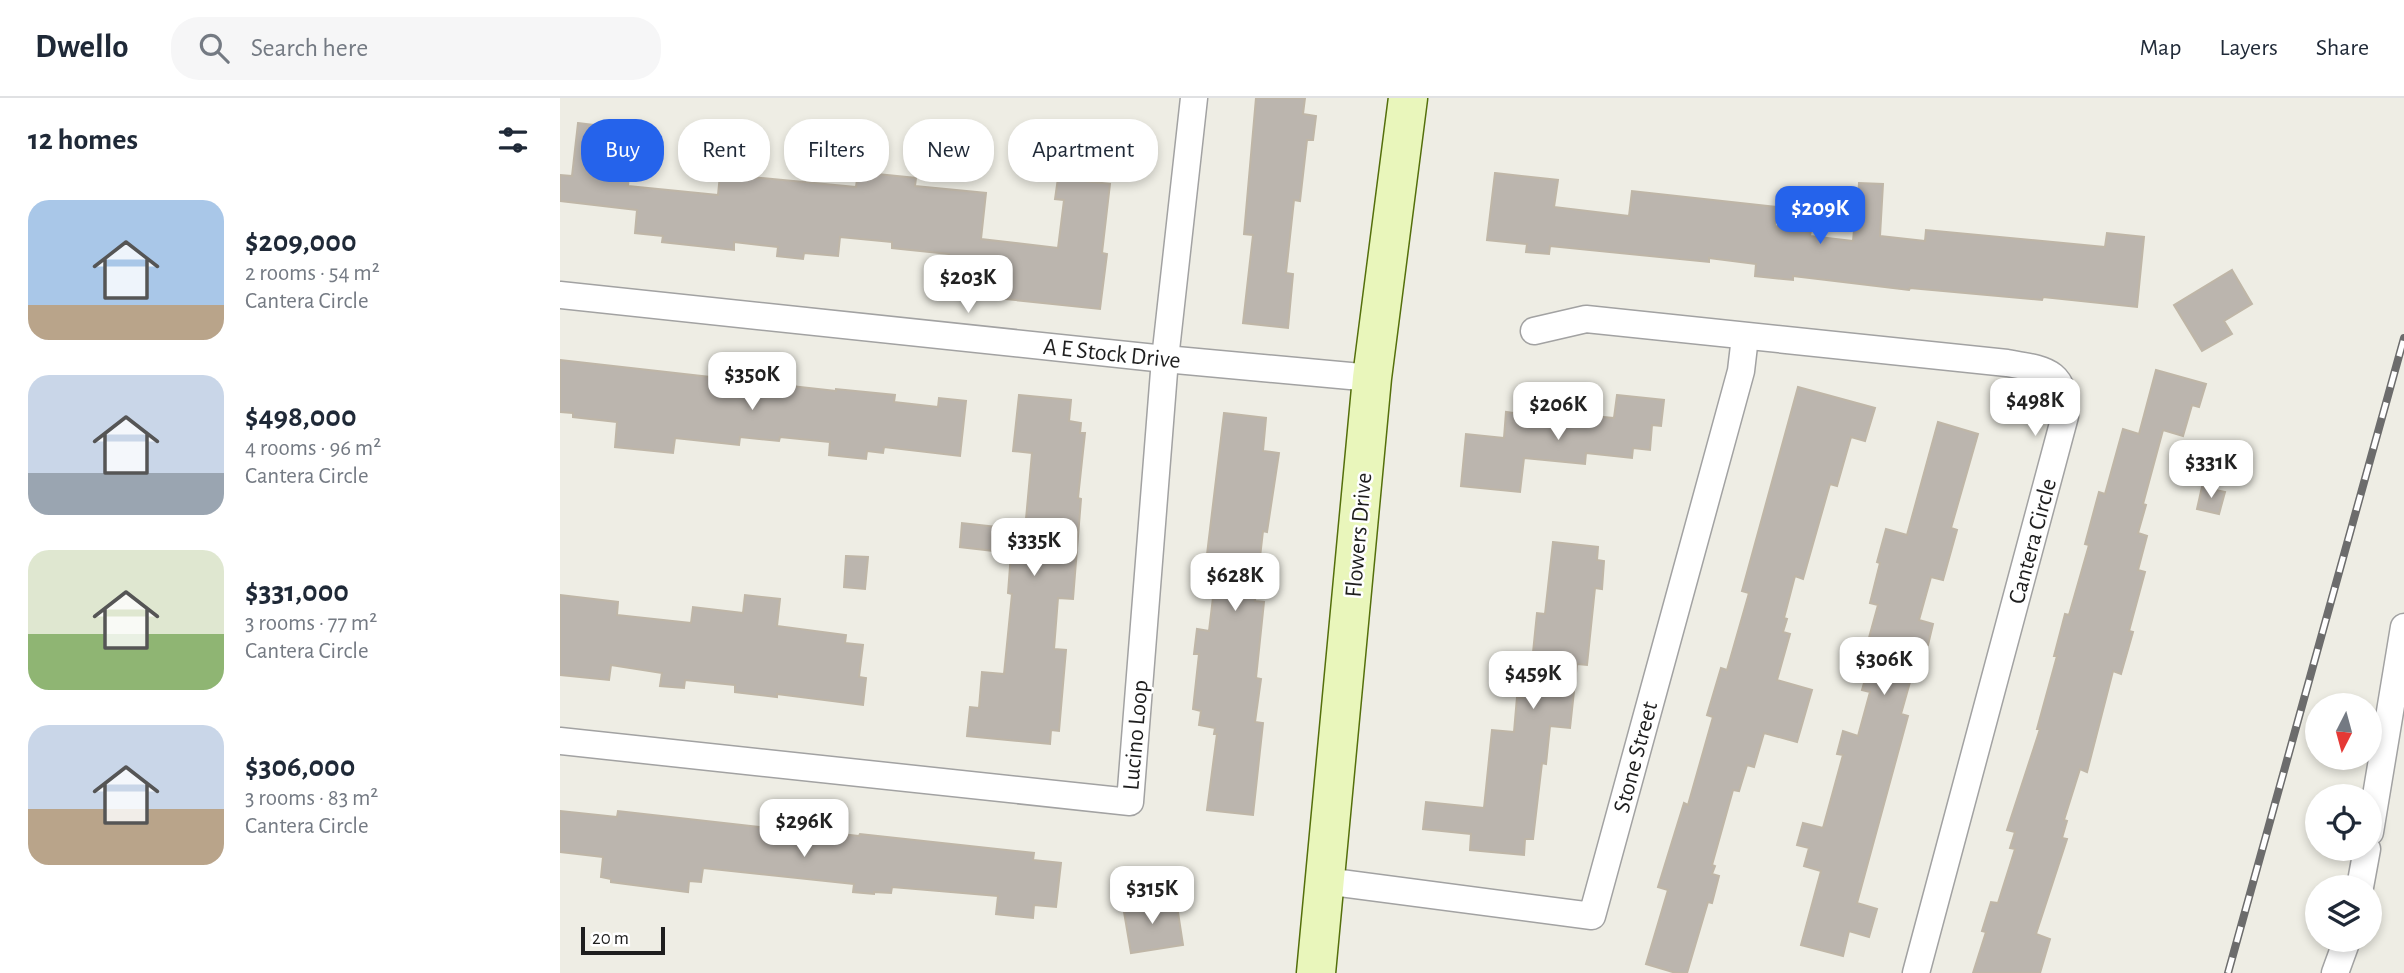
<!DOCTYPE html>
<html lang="en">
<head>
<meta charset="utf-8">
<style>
  :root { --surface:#fff; --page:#f6f6f7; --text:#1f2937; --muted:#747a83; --line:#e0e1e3; --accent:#2563eb }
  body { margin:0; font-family:"Alegreya Sans",sans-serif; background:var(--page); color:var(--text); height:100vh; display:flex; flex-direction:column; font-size:26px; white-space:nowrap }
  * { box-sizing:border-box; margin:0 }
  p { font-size:23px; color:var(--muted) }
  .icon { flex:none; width:38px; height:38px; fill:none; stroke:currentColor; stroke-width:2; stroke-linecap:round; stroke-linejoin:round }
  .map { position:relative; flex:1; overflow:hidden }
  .details { display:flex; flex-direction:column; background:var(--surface); width:560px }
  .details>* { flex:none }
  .hud { position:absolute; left:21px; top:21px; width:665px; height:63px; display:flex; gap:14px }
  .needle { width:46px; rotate:186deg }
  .fabs { position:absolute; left:1745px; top:595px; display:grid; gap:14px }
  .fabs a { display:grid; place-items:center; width:77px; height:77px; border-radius:50%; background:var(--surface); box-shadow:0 4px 10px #0003; font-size:35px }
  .scale { position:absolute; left:21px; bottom:18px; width:84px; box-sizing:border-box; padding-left:7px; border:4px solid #1e1e1e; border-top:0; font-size:19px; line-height:24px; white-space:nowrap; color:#1e1e1e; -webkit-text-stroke:5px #fff; paint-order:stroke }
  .price { position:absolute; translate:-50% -60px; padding:0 16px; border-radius:14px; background:#fff; color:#222; font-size:23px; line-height:46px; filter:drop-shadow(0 2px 4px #0008) }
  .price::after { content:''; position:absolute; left:50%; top:42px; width:21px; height:16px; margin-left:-10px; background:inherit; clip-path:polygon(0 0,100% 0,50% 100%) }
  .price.active { background:var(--accent); color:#fff }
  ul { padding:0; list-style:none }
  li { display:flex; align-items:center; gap:21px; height:175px; padding:0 28px }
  li span { display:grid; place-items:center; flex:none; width:196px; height:140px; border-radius:21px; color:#555 }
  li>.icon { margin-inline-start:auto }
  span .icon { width:84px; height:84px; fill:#fffc; stroke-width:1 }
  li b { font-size:30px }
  h2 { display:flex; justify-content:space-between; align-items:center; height:84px; padding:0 28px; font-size:30px }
  .chip { padding:0 24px; border-radius:28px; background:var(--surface); box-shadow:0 4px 10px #0003; font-size:24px; line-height:63px }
  .chip.active { background:var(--accent); color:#fff }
  header { display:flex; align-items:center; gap:42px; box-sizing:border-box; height:98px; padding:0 35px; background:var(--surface); border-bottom:2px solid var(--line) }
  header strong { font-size:33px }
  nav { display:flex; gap:38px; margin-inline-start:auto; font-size:24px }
  .search { width:490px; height:63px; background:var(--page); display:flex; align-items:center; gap:18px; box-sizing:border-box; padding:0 24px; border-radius:28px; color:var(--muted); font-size:26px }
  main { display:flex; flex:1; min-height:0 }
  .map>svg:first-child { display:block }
</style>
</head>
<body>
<header>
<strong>Dwello</strong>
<div class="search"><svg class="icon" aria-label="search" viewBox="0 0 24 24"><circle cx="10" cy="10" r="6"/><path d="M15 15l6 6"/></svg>Search here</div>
<nav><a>Map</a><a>Layers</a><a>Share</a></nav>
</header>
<main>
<section class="details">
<h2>12 homes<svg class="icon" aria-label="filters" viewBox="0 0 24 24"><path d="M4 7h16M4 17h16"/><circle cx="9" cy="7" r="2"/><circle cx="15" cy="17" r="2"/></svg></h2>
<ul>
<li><span style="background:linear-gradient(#a9c7e8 75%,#b9a48a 0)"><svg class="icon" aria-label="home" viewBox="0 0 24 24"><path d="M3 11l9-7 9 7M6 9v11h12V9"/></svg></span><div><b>$209,000</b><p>2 rooms · 54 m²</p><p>Cantera Circle</p></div></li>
<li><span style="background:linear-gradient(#c9d6e8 70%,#9aa5b1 0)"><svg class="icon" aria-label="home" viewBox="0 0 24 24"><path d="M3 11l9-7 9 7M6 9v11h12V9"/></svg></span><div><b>$498,000</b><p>4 rooms · 96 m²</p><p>Cantera Circle</p></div></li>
<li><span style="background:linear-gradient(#dfe7d0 60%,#8fb573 0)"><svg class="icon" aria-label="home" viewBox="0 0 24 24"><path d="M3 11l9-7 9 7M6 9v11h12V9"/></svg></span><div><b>$331,000</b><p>3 rooms · 77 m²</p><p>Cantera Circle</p></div></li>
<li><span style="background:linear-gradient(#c9d6e8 60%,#b9a48a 0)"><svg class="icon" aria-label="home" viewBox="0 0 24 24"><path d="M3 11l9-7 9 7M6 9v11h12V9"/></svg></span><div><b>$306,000</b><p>3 rooms · 83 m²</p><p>Cantera Circle</p></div></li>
</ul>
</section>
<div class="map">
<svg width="1844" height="875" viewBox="0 0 1844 875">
  <rect width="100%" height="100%" fill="#eeede4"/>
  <g fill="#bbb5ae" stroke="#bfb6a7" stroke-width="2">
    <path d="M696 0H745L743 16 756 18 753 42H747L740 103 734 102 726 175 733 176 728 230 683 225 693 137 684 136Z"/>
    <path d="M18 25 43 28 40 53 71 56 68 88 158 97 160 76 296 89 298 74 356 80 355 88 426 95 421 141 498 150 504 102 495 101 498 80 550 86 542 155 547 156 540 211 426 199 428 179 387 174 389 156 332 150V144L280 139 278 158 244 155 243 161 217 158 218 149 174 144V152L102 144 103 138 75 135 77 112 0 103V77L12 78Z"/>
    <path d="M935 75 998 82 994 109 1069 118 1072 93 1216 109 1215 128 1251 132 1250 138 1293 143 1294 132H1296L1299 85 1323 86 1320 138 1365 143 1366 132 1545 149 1547 135 1584 139 1577 209 1483 199 1482 202 1350 190 1349 192 1233 178V182L1213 180 1195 178 1196 166 1149 160V164L990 148 989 156 966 154 967 146 927 142Z"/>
    <path d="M1672 172 1692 206 1664 223 1672 236 1642 253 1614 207Z"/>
    <path d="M0 262 276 293V291L335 297 334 304 378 309 379 300 406 303 400 358 324 349 323 355 307 353 306 361 269 357 270 344 220 339 219 343 180 339 179 347 115 340 113 355 55 349 57 324 13 319V315L0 314Z"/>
    <path d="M1596 272 1646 286 1639 309 1632 307 1623 338 1603 332 1583 406 1586 407 1578 435 1587 438 1578 472 1585 474 1569 533 1573 534 1561 576 1553 573 1527 674 1520 671 1504 722 1507 723 1502 740 1507 741 1476 836 1490 841 1480 875H1413L1426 834 1422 833 1431 804 1438 805 1455 751 1450 750 1455 734 1447 732 1480 631H1477L1497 558H1494L1505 516 1509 517 1529 447 1525 446 1539 394 1545 396 1563 331 1579 336Z"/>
    <path d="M1238 289 1315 310 1305 343 1291 339 1277 388 1270 386 1243 481 1235 478 1224 520 1227 521 1223 534 1230 536 1217 582 1252 592 1237 644 1204 635 1194 669 1187 667 1179 693 1173 692 1152 767 1155 768 1152 776 1159 778 1152 805 1148 804 1127 875H1116L1086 866 1108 792 1098 789 1124 705 1128 707 1153 619 1147 617 1161 570 1167 572 1189 495 1182 493Z"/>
    <path d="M459 297 511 302 509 323 521 325 520 335H525L518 400 521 401 513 501 498 500 494 551 506 552 499 633 491 632 490 646 407 638 410 609 419 610 422 574 444 576 452 496 448 495 451 455 400 449 402 425 465 432 472 355 453 353Z"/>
    <path d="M1057 297 1104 302 1101 328 1092 327 1090 352 1073 350 1072 360 1026 355 1025 366 964 360 960 394 901 388 906 336 944 340 946 314 968 317V320L1012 325V316L1054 320Z"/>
    <path d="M664 315 706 320 703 353 719 355 707 434 703 433 695 503 704 504 696 580 701 581 695 624 703 625 693 717 647 712 657 636H654L655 630 639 627 641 613 633 611 639 556H634L637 531 649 533 656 474 645 473Z"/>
    <path d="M1378 324 1418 336 1391 430 1397 432 1383 482 1371 479 1359 522 1373 526 1368 547 1361 545 1341 616 1348 618 1297 805 1317 811 1309 839 1289 833 1283 858 1241 847 1261 773 1244 768 1249 750 1237 747 1243 725 1263 730 1283 657 1277 656 1283 633 1298 638 1310 594 1302 592 1306 578 1299 576 1318 507 1310 505 1320 465 1317 464 1326 431 1347 437Z"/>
    <path d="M1642 389 1665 394 1659 416 1637 411Z"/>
    <path d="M993 444 1038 449 1037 462 1044 463 1042 491 1035 490 1027 567 1017 566 1010 630 990 628 986 666 982 665 973 741H965L964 757 910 752 911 736 863 731 866 704 924 710 932 632 954 634 957 599 963 600 964 583 970 584 977 515 985 516Z"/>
    <path d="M286 458 308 459 305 491 284 489Z"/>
    <path d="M0 497 58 504 57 517 131 525 133 509 183 515 185 497 220 501 217 528 286 537 285 545 303 547 299 579 306 580 303 607 217 596V599L175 594V587L125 582 124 590 100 588 102 575 51 567 49 582 0 577Z"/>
    <path d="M0 713 57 719 58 713 236 733V731L299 738 300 736 474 755 473 762 501 765 496 809 474 807 473 820 436 816 438 798 332 789 331 795 314 794V796L293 794 294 786 143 770 141 784 129 783 128 794 51 784V781L41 779 43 759 0 754Z"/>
    <path d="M603 802 604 810 617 808 623 847 571 855 563 808Z"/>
  </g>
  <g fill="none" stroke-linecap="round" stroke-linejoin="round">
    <g stroke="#a2a2a2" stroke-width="29">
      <g id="street">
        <path d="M0 197 605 261 812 280"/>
        <path d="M974 233 1026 221 1447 265C1487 272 1505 272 1505 318L1356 875"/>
        <path d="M0 643 570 704 605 261 634 0"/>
        <path d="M1810 734 1844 529"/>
        <path d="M765 783 1032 818 1181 273 1185 239"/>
        <path d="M1800 789 1807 751"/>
        <path d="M1775 875 1787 842"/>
      </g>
    </g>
    <g stroke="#546f0b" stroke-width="41">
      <path id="secondary" d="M756 875 812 280 848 0"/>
    </g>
    <use href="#street" stroke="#fff" stroke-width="26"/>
    <use href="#secondary" stroke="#e9f6bb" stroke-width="38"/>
    <g stroke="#6c6c6c" stroke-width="8">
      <path id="rail" d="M1668 875 1844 240"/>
    </g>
    <use href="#rail" stroke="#fff" stroke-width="5" stroke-dasharray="16" stroke-linecap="butt"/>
  </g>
  <g text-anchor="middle" stroke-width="5" stroke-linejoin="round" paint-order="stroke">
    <g font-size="24" fill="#1e1e1e" stroke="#fff">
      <text transform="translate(552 255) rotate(6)" y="8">A E Stock Drive</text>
      <text transform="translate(798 437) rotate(-85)" y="8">Flowers Drive</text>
      <text transform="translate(1472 443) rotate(-75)" y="8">Cantera Circle</text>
      <text transform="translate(575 637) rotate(-85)" y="8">Lucino Loop</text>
      <text transform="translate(1075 659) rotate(-75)" y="8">Stone Street</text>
    </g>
  </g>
</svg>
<div class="fabs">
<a><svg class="needle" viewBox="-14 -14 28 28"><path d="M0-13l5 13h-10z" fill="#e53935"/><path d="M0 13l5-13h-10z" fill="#747a83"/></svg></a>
<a><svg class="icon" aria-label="locate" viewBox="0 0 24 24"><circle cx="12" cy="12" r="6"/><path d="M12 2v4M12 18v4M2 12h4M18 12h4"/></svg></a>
<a><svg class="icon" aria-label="layers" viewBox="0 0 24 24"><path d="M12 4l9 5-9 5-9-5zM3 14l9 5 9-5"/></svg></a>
</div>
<div class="scale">20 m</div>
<b class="price active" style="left:1260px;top:148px">$209K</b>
<b class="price" style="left:408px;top:217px">$203K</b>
<b class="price" style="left:192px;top:314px">$350K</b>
<b class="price" style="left:1475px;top:340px">$498K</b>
<b class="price" style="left:998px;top:344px">$206K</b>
<b class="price" style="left:1651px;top:402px">$331K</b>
<b class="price" style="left:474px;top:480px">$335K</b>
<b class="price" style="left:675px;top:515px">$628K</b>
<b class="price" style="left:1324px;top:599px">$306K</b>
<b class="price" style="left:973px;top:613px">$459K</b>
<b class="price" style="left:244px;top:761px">$296K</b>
<b class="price" style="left:592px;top:828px">$315K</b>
<div class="hud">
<a class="chip active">Buy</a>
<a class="chip">Rent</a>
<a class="chip">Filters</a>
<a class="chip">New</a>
<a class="chip">Apartment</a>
</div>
</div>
</main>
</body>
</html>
